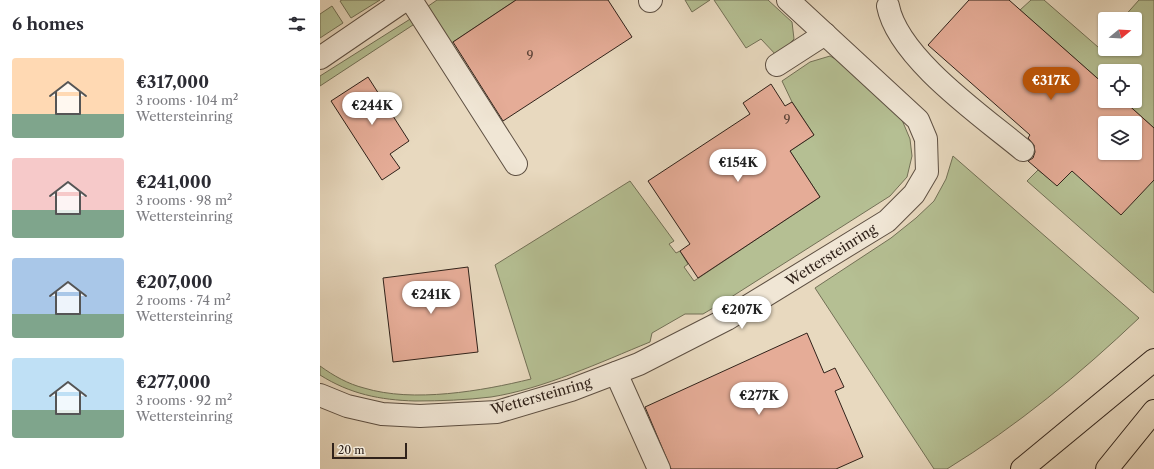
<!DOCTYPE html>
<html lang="en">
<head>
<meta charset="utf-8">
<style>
  :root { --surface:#fff; --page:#f2f2f3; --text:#2b2b33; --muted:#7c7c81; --accent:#b45309 }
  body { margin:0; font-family:"Libre Caslon Text",serif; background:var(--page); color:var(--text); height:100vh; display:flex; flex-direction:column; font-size:15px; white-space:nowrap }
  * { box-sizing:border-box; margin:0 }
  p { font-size:13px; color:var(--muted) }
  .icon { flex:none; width:22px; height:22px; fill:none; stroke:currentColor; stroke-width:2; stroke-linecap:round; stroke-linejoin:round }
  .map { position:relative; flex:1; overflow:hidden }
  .drawer { display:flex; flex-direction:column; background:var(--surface); width:320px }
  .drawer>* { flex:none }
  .needle { width:26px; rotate:72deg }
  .tools { position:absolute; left:778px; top:12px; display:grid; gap:8px }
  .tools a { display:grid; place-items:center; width:44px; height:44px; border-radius:4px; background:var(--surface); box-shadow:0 1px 3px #0004; font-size:20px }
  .scale { position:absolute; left:12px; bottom:10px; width:75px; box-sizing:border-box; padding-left:4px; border:2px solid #30221a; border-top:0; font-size:11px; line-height:14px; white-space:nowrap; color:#30221a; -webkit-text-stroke:3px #f0e6d5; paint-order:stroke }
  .price { position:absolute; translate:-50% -34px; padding:0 9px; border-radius:14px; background:#fff; color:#222; font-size:13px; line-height:26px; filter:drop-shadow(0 1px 2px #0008) }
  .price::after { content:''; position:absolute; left:50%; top:24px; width:12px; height:9px; margin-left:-6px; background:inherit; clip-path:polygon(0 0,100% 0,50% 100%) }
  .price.on { background:var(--accent); color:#fff }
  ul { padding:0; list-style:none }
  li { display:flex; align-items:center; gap:12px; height:100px; padding:0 12px }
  li span { display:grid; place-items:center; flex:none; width:112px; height:80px; border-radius:4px; color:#555 }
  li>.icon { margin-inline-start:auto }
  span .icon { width:48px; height:48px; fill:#fffc; stroke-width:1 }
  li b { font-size:17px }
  h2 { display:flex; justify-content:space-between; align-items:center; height:48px; padding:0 12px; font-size:17px }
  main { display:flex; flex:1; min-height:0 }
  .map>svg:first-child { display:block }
</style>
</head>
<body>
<main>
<section class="drawer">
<h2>6 homes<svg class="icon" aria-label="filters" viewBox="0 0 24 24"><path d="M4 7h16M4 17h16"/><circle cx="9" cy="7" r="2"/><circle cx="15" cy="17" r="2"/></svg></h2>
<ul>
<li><span style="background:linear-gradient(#ffd9b3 70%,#7fa58c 0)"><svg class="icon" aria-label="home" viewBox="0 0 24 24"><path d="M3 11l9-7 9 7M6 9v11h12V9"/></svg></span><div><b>€317,000</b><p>3 rooms · 104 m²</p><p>Wettersteinring</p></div></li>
<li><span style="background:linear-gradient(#f6c9c9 65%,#7fa58c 0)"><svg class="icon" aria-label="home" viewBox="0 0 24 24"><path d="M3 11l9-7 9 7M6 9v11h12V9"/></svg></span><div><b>€241,000</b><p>3 rooms · 98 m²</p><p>Wettersteinring</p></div></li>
<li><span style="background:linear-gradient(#a9c7e8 70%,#7fa58c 0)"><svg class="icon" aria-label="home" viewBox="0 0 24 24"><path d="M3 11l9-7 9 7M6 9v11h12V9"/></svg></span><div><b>€207,000</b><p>2 rooms · 74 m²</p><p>Wettersteinring</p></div></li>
<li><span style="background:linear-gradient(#bfe0f5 65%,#7fa58c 0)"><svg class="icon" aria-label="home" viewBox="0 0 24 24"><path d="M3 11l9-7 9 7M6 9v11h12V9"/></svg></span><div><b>€277,000</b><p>3 rooms · 92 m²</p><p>Wettersteinring</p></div></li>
</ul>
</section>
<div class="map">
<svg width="834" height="469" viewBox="0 0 834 469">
  <rect width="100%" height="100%" fill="#e8d9bf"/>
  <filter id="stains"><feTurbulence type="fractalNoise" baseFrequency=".005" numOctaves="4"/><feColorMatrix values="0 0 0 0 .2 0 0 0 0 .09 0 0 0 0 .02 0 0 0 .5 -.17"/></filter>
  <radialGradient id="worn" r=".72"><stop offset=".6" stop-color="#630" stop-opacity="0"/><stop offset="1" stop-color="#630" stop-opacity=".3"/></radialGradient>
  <g fill="#b5bf93" stroke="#727056">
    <path d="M22 0H60L31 18 20 1Z"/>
    <path d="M117 0H196L127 46 104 9Z"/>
    <path d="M365 0H390L372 12Z"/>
    <path d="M394 0H448L472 22 474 39 457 56 441 39 426 48Z"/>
    <path d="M711 0H724L778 47 785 39V49H815V19H802L819 0H834V128L804 101H815V71H785V85L700 10Z"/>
    <path d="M12 6 23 23 0 38V14Z"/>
    <path d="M95 16 99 21 0 86V76Z"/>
    <path d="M510 56 517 60 582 120 590 139 592 156 587 177 570 196 405 301 383 314H365L332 333 330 342C281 362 223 389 171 397 146 400 121 401 95 401 60 400 30 394 0 375V366C14 376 28 384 44 388 93 403 162 391 211 379L175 265 310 181 354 241 349 244 356 253 360 251 368 264 364 267 374 281 500 197 470 151 494 135 472 102 462 81 490 62Z"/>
    <path d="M633 156 819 318C760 374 697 426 627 469H614L495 288 571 238 596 218 614 201 626 179Z"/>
    <path d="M718 170 737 185 752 171 834 180V293L707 181Z"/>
  </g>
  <g fill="#e5ac97" stroke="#30221a" fill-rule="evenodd">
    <path d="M196 0H288L312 37 183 121 133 42Z"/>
    <path d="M649 0H689L785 85V101H804L834 128V180L801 215 752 171 737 186 708 161 713 158 715 152 714 145 708 138 710 135 608 45ZM785 123H815V153H785Z"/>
    <path d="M48 77 89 141 70 154 80 168 62 180 11 101Z"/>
    <path d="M451 84 465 106 472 102 494 135 470 151 500 197 378 278 360 251 370 244 328 181 430 114 423 103Z"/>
    <path d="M148 267 158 352 73 362 63 278Z"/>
    <path d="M487 333 504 373 515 368 524 387 515 391 543 457 516 469H351L325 407Z"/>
  </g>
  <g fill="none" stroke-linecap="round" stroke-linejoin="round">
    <g stroke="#5e5043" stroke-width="24">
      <g id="minor">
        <path d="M91 0 196 164"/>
        <path d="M330 1 331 0"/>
        <path d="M568 6C578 58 662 116 703 150"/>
        <path d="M0 58 85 0"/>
        <path d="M457 65 505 34"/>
        <path d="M296 373 339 469"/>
        <path d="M0 395 27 406 62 414 100 416 177 412 251 390 319 364 407 319 567 221 594 194 607 172 606 139 598 120 468 0"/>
      </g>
    </g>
    <g stroke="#30221a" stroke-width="24">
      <g id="highway">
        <path d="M702 469 834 360"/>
        <path d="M787 469 834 411"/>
      </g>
    </g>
    <use href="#minor" stroke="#f0e6d5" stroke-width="22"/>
    <use href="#highway" stroke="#e8d9bf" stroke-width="22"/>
  </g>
  <g text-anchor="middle" stroke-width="3" stroke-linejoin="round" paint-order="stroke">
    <g font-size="12" fill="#5d4439">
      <text x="210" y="60">9</text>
      <text x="467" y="124">9</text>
    </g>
    <g font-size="14" fill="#30221a" stroke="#f0e6d5">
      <text transform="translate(511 255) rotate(-32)" y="5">Wettersteinring</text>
      <text transform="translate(221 396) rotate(-16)" y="5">Wettersteinring</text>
    </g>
  </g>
  <rect width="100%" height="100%" filter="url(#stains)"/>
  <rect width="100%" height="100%" fill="url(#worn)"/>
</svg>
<div class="tools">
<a><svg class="needle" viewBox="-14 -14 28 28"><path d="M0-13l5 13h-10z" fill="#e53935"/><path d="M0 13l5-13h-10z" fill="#7c7c81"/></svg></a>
<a><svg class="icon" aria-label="locate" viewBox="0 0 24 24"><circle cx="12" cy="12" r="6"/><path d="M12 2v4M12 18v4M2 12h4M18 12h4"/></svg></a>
<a><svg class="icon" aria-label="layers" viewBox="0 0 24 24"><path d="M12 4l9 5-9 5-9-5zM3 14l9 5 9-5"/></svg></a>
</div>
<div class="scale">20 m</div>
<b class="price on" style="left:731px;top:101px">€317K</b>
<b class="price" style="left:52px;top:126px">€244K</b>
<b class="price" style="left:418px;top:183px">€154K</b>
<b class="price" style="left:111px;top:315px">€241K</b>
<b class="price" style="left:422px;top:330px">€207K</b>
<b class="price" style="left:439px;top:416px">€277K</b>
</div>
</main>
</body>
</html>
